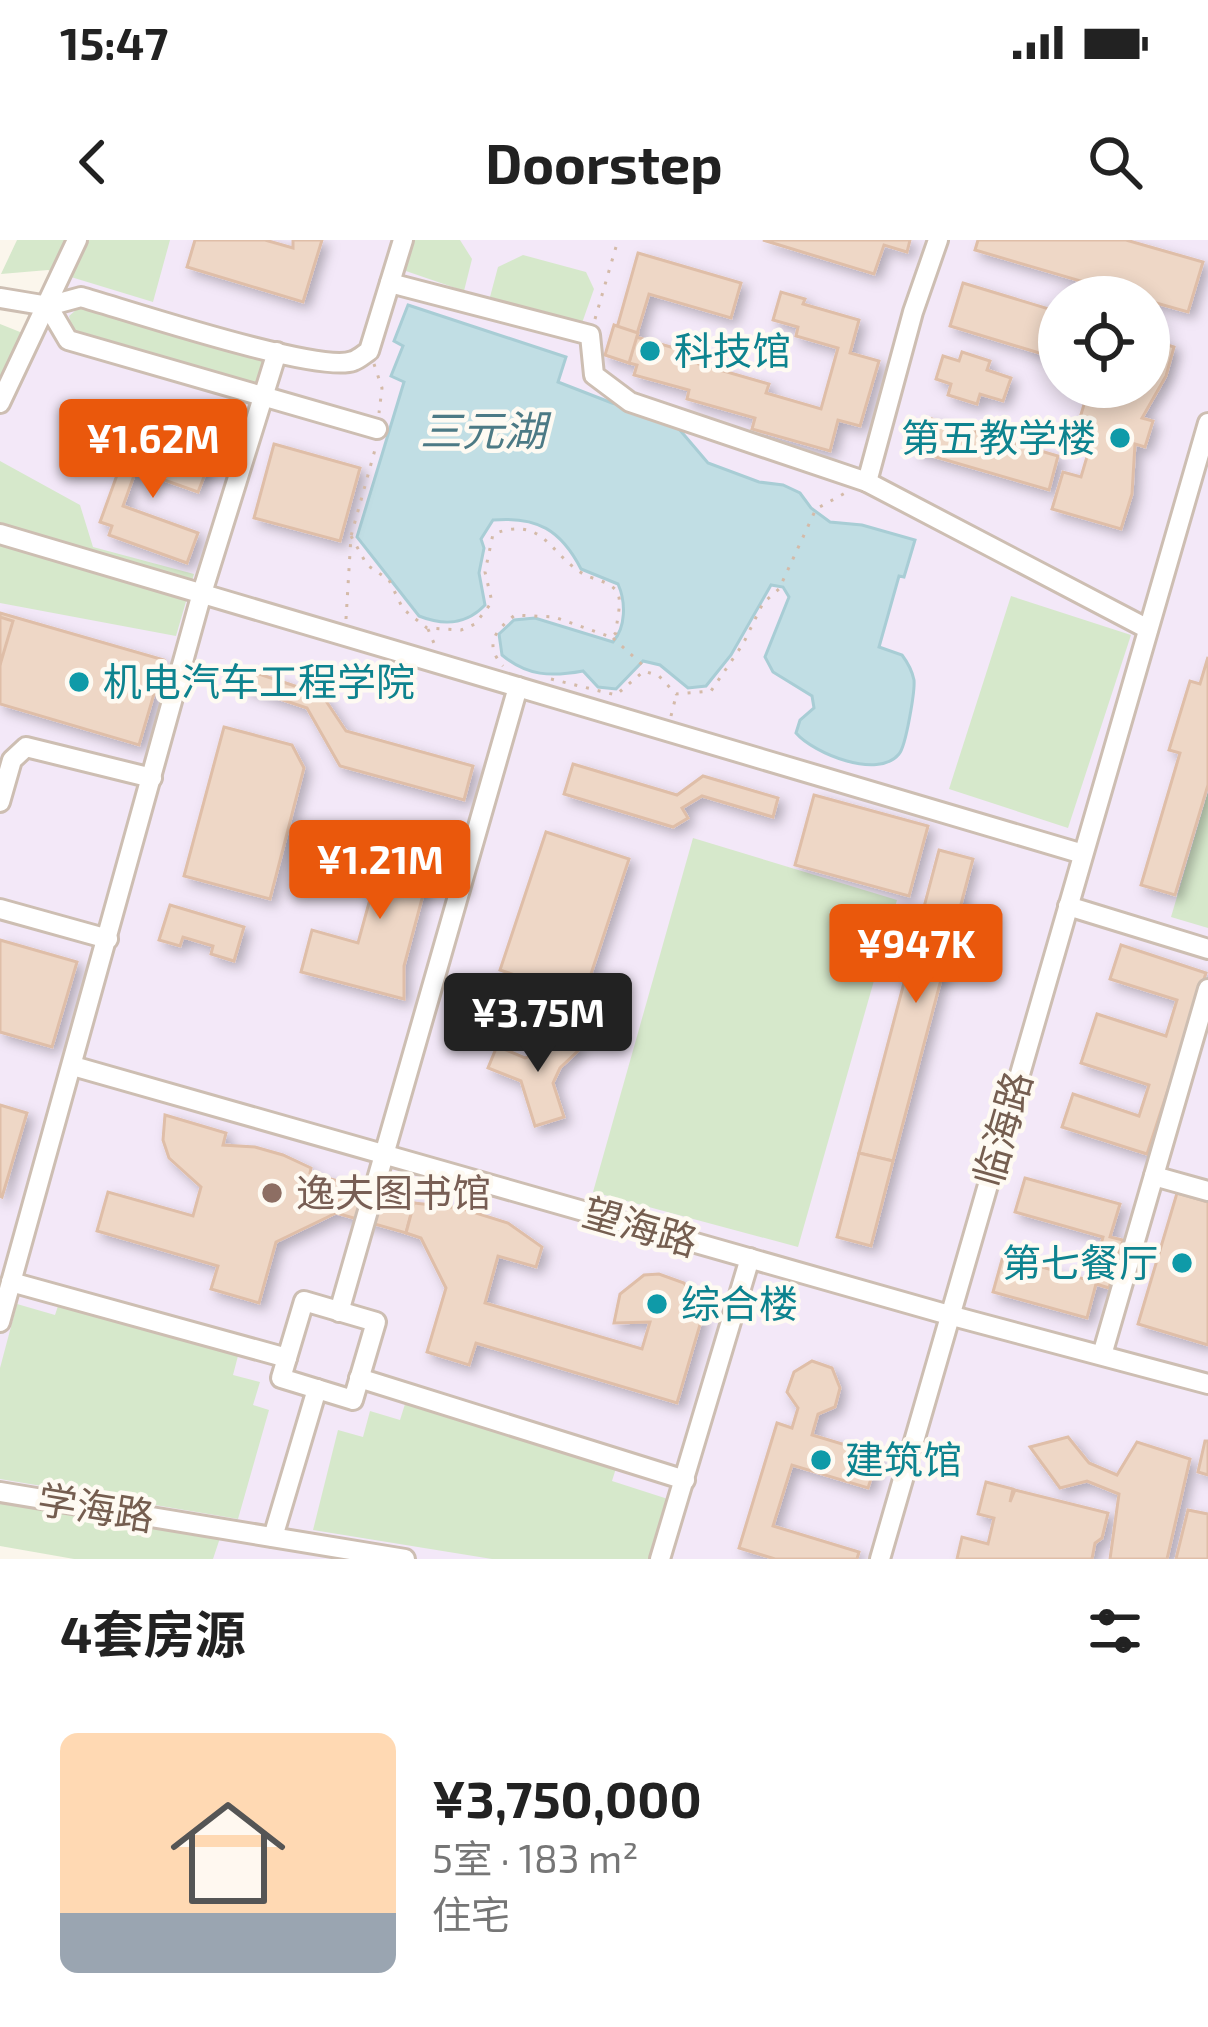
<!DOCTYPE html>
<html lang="zh">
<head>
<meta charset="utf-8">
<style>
  :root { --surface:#fff; --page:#f6f6f6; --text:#222; --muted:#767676; --line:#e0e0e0; --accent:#ea580c }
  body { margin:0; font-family:"Exo 2","Noto Sans SC",sans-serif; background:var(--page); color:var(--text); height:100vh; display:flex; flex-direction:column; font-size:45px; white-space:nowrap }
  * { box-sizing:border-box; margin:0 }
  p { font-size:39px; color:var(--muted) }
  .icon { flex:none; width:66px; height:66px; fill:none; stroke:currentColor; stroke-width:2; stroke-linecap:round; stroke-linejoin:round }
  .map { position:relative; height:1319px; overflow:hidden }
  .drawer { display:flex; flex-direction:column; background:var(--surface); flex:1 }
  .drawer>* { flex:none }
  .fabs { position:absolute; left:1038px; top:36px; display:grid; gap:24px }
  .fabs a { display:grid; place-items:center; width:132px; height:132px; border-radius:50%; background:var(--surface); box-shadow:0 6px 18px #0003; font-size:60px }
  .price { position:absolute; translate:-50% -102px; padding:0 27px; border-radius:12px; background:var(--accent); color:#fff; font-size:39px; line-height:78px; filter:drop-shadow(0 3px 6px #0008) }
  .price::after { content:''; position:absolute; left:50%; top:72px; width:36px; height:27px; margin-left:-18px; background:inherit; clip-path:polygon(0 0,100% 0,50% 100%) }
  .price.on { background:#222; color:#fff }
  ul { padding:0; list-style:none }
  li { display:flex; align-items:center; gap:36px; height:300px; padding:0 60px }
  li+li { border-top:3px solid var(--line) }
  li span { display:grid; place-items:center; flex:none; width:336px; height:240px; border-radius:18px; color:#555 }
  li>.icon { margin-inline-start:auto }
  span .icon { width:144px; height:144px; fill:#fffc; stroke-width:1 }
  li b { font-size:51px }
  h2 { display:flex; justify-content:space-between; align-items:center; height:144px; padding:0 60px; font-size:51px }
  .status { display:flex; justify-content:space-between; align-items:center; height:84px; padding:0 60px; background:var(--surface); direction:ltr }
  .status svg { height:33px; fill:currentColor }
  header { display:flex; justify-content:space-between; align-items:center; height:156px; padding:0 60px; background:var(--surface); font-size:54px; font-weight:700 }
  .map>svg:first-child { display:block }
</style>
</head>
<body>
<div class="status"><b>15:47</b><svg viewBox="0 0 49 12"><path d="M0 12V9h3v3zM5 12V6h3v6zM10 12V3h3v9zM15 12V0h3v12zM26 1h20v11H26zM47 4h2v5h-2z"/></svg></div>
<header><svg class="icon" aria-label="back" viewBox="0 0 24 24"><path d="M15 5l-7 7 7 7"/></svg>Doorstep<svg class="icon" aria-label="search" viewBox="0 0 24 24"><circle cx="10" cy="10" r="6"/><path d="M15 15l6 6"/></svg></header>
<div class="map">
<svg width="1208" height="1319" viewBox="0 0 1208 1319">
  <defs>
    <filter id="shadow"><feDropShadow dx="5.5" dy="5.5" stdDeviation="6" flood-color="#0004"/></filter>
  </defs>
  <rect width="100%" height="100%" fill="#fbf6ec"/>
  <path fill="#f3e8f8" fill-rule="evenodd" d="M73 0H1208V1319H131L0 1299V152ZM1059 57H1149V147H1059Z"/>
  <g fill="#d6e8cb">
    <path d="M17 0H170L153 62 48 30 1 34Z"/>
    <path d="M413 0H460L472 19 464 51 403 30Z"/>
    <path d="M523 15 586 32 594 49 582 83 490 57 498 27Z"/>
    <path d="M83 64 261 116 267 123 262 143 254 147 73 93 69 76Z"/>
    <path d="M0 84 25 94 0 143Z"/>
    <path d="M0 221 80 265 93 307 194 334 176 396 0 363Z"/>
    <path d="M1011 356 1131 395 1068 588 949 549Z"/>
    <path d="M1208 552V688L1171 677Z"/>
    <path d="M693 598 897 660 798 1007 593 952Z"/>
    <path d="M59 1063 239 1112 233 1135 260 1142 253 1165 269 1170 238 1279 0 1239V1128L17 1064 55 1075Z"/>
    <path d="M405 1164 617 1225 612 1241 671 1260 653 1319H492L313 1290 338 1190 363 1197 370 1171 400 1180Z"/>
    <path d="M0 1261 220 1298 213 1319H74L0 1306Z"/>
  </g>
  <path fill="#c1dee4" stroke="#a8cdd5" stroke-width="3" d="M408 65 566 117 558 142 612 163 652 173 679 189 708 223 759 242 783 245 800 253 811 268 830 282 862 285 915 300 904 337 899 336 879 407 902 415C908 423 912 430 914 440 915 451 906 506 899 514 878 540 813 513 796 493L800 480 814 468 812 456 773 432 765 417 789 357 783 347 771 345 731 415 706 446 688 448 660 425 643 421 616 449 598 447 583 431C551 437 527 436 502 415L499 394 514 380 535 378 613 402C626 387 626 362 618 344L581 329C561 290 537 276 493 280L481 299 484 308 479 333 485 365C466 385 444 386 419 376L357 297 404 142 391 136 403 106 394 101Z"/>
  <g fill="#eed7c6" stroke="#dfbea8" stroke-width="3" filter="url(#shadow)">
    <path d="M195 0H265L293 8V0H322L303 62 187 27Z"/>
    <path d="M763 0H910L907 12 884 5 874 34Z"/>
    <path d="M978 0H1126L1203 22 1188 72 1149 61V57H1135L975 10Z"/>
    <path d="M638 13 741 43 731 78 649 54 636 97 702 116 699 124 769 144 766 153 821 169 838 108 796 96 798 87 773 80 781 52 805 59 803 64 859 80 850 113 879 121 860 186 838 180 830 211 752 189 755 178 687 159 689 150 634 135 637 125 629 123 631 115 611 109Z"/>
    <path d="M963 43 1059 72V119L950 86Z"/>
    <path d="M614 85 638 93 629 123 605 115Z"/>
    <path d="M1149 99 1174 107 1166 136 1142 178 1153 181 1145 207 1135 204 1132 254 1121 289 1052 269 1063 232 1081 237 1094 193 1077 188 1085 161 1103 166 1108 147H1149Z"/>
    <path d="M962 112 990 121 987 130 1011 138 1003 161 980 154 977 164 948 155 951 144 936 139 943 116 959 121Z"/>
    <path d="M925 177 1058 216 1049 250 915 211Z"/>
    <path d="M139 199 209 224 198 252 136 230 123 266 198 293 187 323 109 295 112 286 100 282 125 213 133 216Z"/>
    <path d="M274 204 360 228 340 301 254 278Z"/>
    <path d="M0 373 164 420 139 505 0 464Z"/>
    <path d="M0 377 13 381 0 425Z"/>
    <path d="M1208 417V545L1175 655 1141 645 1180 513 1169 510 1190 441 1200 444Z"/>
    <path d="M250 431 322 455 346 491 473 526 464 560 340 526 307 468 244 447Z"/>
    <path d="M224 487 292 505 304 528 270 659 184 636Z"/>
    <path d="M573 524 677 555 703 536 778 558 773 577 702 556 682 568 688 578 673 587 564 554Z"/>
    <path d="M814 555 928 586 909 656 795 625Z"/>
    <path d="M390 586 438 599 404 726V759L301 732 312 690 358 703Z"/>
    <path d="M546 592 629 619 583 758 500 730Z"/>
    <path d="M939 610 973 619 893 921 859 913Z"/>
    <path d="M170 665 244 687 234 721 211 714 213 706 183 697 180 706 159 700Z"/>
    <path d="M0 700 77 722 52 807 0 792Z"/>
    <path d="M1121 705 1206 733 1147 914 1062 887 1073 854 1139 876 1149 845 1081 823 1097 774 1166 796 1177 760 1110 739Z"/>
    <path d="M562 790 580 809 560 828 553 843 564 877 535 886 521 841 488 828 497 806 525 818 535 815Z"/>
    <path d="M0 865 27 873 2 957 0 956Z"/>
    <path d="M165 875 226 893 223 905 255 907 283 915 311 928 310 933 345 943 336 973 276 1002 259 1063 211 1049 218 1026 97 991 108 952 193 976 201 947 169 918 163 900Z"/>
    <path d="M859 913 893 921 871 1006 837 997Z"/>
    <path d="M1025 938 1120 964 1110 997 1123 1000 1109 1048 1096 1044 1087 1078 993 1052 1003 1016 1091 1041 1103 997 1015 972Z"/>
    <path d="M345 943 414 963 406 993 336 973Z"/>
    <path d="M1177 953 1208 962V1105L1138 1084Z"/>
    <path d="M414 963 460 968 508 983 542 1007 536 1027 498 1016 485 1063 642 1109 650 1082 614 1083 620 1054 644 1035 659 1034 684 1043 700 1065 702 1078 677 1163 476 1103 469 1125 427 1112 446 1048 421 998 406 993Z"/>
    <path d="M812 1121 832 1128 840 1148 835 1167 818 1174 812 1195 879 1215 868 1248 792 1225 773 1286 859 1312 857 1319H775L739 1308 777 1183 792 1188 798 1168 787 1152 794 1132Z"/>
    <path d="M1068 1197 1089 1223 1117 1235 1137 1202 1190 1219 1167 1319H1110L1119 1254 1087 1241 1060 1248 1030 1207Z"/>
    <path d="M1205 1201H1208V1235L1198 1232Z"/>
    <path d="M986 1242 1013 1249 1010 1262 1015 1250 1108 1273 1102 1298 1095 1303 1092 1319H957L962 1297 988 1304 994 1278 978 1274Z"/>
    <path d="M1188 1270 1208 1274V1319H1176Z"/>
  </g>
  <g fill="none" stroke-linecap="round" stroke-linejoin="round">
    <g stroke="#cdbeb2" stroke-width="24">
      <g id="minor">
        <path d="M390 43 590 95 594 135 630 162 867 242 913 72 938 0"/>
        <path d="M0 58 48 66 81 57C127 70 319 134 353 121 359 119 364 114 369 111L403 0"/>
        <path d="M48 66 68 100 377 189"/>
        <path d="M0 163 77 0"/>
        <path d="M867 242 1148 389"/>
        <path d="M0 294 1083 614"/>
        <path d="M0 562 12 520 26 507 152 538"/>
        <path d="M1068 666 1208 709"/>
        <path d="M0 669 108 699"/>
        <path d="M73 826 949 1075 1208 1144"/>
        <path d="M1154 936 1208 951"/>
        <path d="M11 1042 287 1118"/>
        <path d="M304 1061 376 1082 353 1160 281 1138Z"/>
        <path d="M339 1072 518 447"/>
        <path d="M0 1082 202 353 277 112"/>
        <path d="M1102 1115 1208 749"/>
        <path d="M359 1138 685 1240"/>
        <path d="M0 1252 405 1319"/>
        <path d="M273 1297 317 1149"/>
        <path d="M660 1319 750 1018"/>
        <path d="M880 1319 1208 183"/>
      </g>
    </g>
    <g stroke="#d4baa8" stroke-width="3" stroke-dasharray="3 9" stroke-linecap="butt">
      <path d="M595 79 618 0"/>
      <path d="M374 124 382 148 379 173"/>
      <path d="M351 296 367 325 389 340 403 369 427 388 461 390 475 384 492 362 485 332 493 294C545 275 548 314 585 335 595 340 613 342 618 354 622 363 616 383 616 393L611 397 554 377 515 375C496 390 483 404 503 426"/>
      <path d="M346 379 351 296 376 206"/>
      <path d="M428 389 436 408"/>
      <path d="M613 398 648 430"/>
      <path d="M551 439 616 455 644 431 659 436 676 454 711 451 743 404 763 363 779 349 816 269 847 252"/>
      <path d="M671 476 676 456"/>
    </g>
    <use href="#minor" stroke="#fff" stroke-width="18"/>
  </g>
  <g fill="#0f9aa8" stroke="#fefaf2" stroke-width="4.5">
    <circle cx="650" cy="111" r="12"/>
    <circle cx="1120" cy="198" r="12"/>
    <circle cx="79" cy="442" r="12"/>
    <circle cx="1182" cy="1023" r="12"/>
    <circle cx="657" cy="1064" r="12"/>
    <circle cx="821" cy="1220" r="12"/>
  </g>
  <circle fill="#8d6e63" stroke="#fefaf2" stroke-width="4.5" cx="272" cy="953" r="12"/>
  <g text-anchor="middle" stroke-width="9" stroke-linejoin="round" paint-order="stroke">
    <g font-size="39" fill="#0d838f" stroke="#fefaf2" text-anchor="start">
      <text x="674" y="125">科技馆</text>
      <text x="1096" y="212" text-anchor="end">第五教学楼</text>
      <text x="103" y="456">机电汽车工程学院</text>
      <text x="1158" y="1037" text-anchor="end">第七餐厅</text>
      <text x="681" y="1078">综合楼</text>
      <text x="845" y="1234">建筑馆</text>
    </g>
    <g font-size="39" fill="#755e50" stroke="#fefaf2">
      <text transform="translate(1003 889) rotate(-74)" y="14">临海路</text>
      <text transform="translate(640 987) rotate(16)" y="14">望海路</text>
      <text transform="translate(96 1268) rotate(9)" y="14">学海路</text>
    </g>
    <g font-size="39" fill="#785e54" stroke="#fefaf2" text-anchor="start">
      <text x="296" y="967">逸夫图书馆</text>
    </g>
    <g font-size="42" font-style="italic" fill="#4c7a85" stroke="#fefaf2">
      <text x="483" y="206">三元湖</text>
    </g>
  </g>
</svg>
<div class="fabs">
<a><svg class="icon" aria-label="locate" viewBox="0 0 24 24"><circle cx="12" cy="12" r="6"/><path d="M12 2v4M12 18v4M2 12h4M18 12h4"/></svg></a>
</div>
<b class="price" style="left:153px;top:261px">¥1.62M</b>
<b class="price" style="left:380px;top:682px">¥1.21M</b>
<b class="price" style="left:916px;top:766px">¥947K</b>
<b class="price on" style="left:538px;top:835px">¥3.75M</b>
</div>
<section class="drawer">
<h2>4套房源<svg class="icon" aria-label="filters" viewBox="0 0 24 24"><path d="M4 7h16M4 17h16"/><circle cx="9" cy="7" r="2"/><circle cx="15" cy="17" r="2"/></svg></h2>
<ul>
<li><span style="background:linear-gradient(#ffd9b3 75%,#9aa5b1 0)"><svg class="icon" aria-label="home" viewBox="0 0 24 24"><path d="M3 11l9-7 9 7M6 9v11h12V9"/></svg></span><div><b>¥3,750,000</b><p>5室 · 183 m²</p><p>住宅</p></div></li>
</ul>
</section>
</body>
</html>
